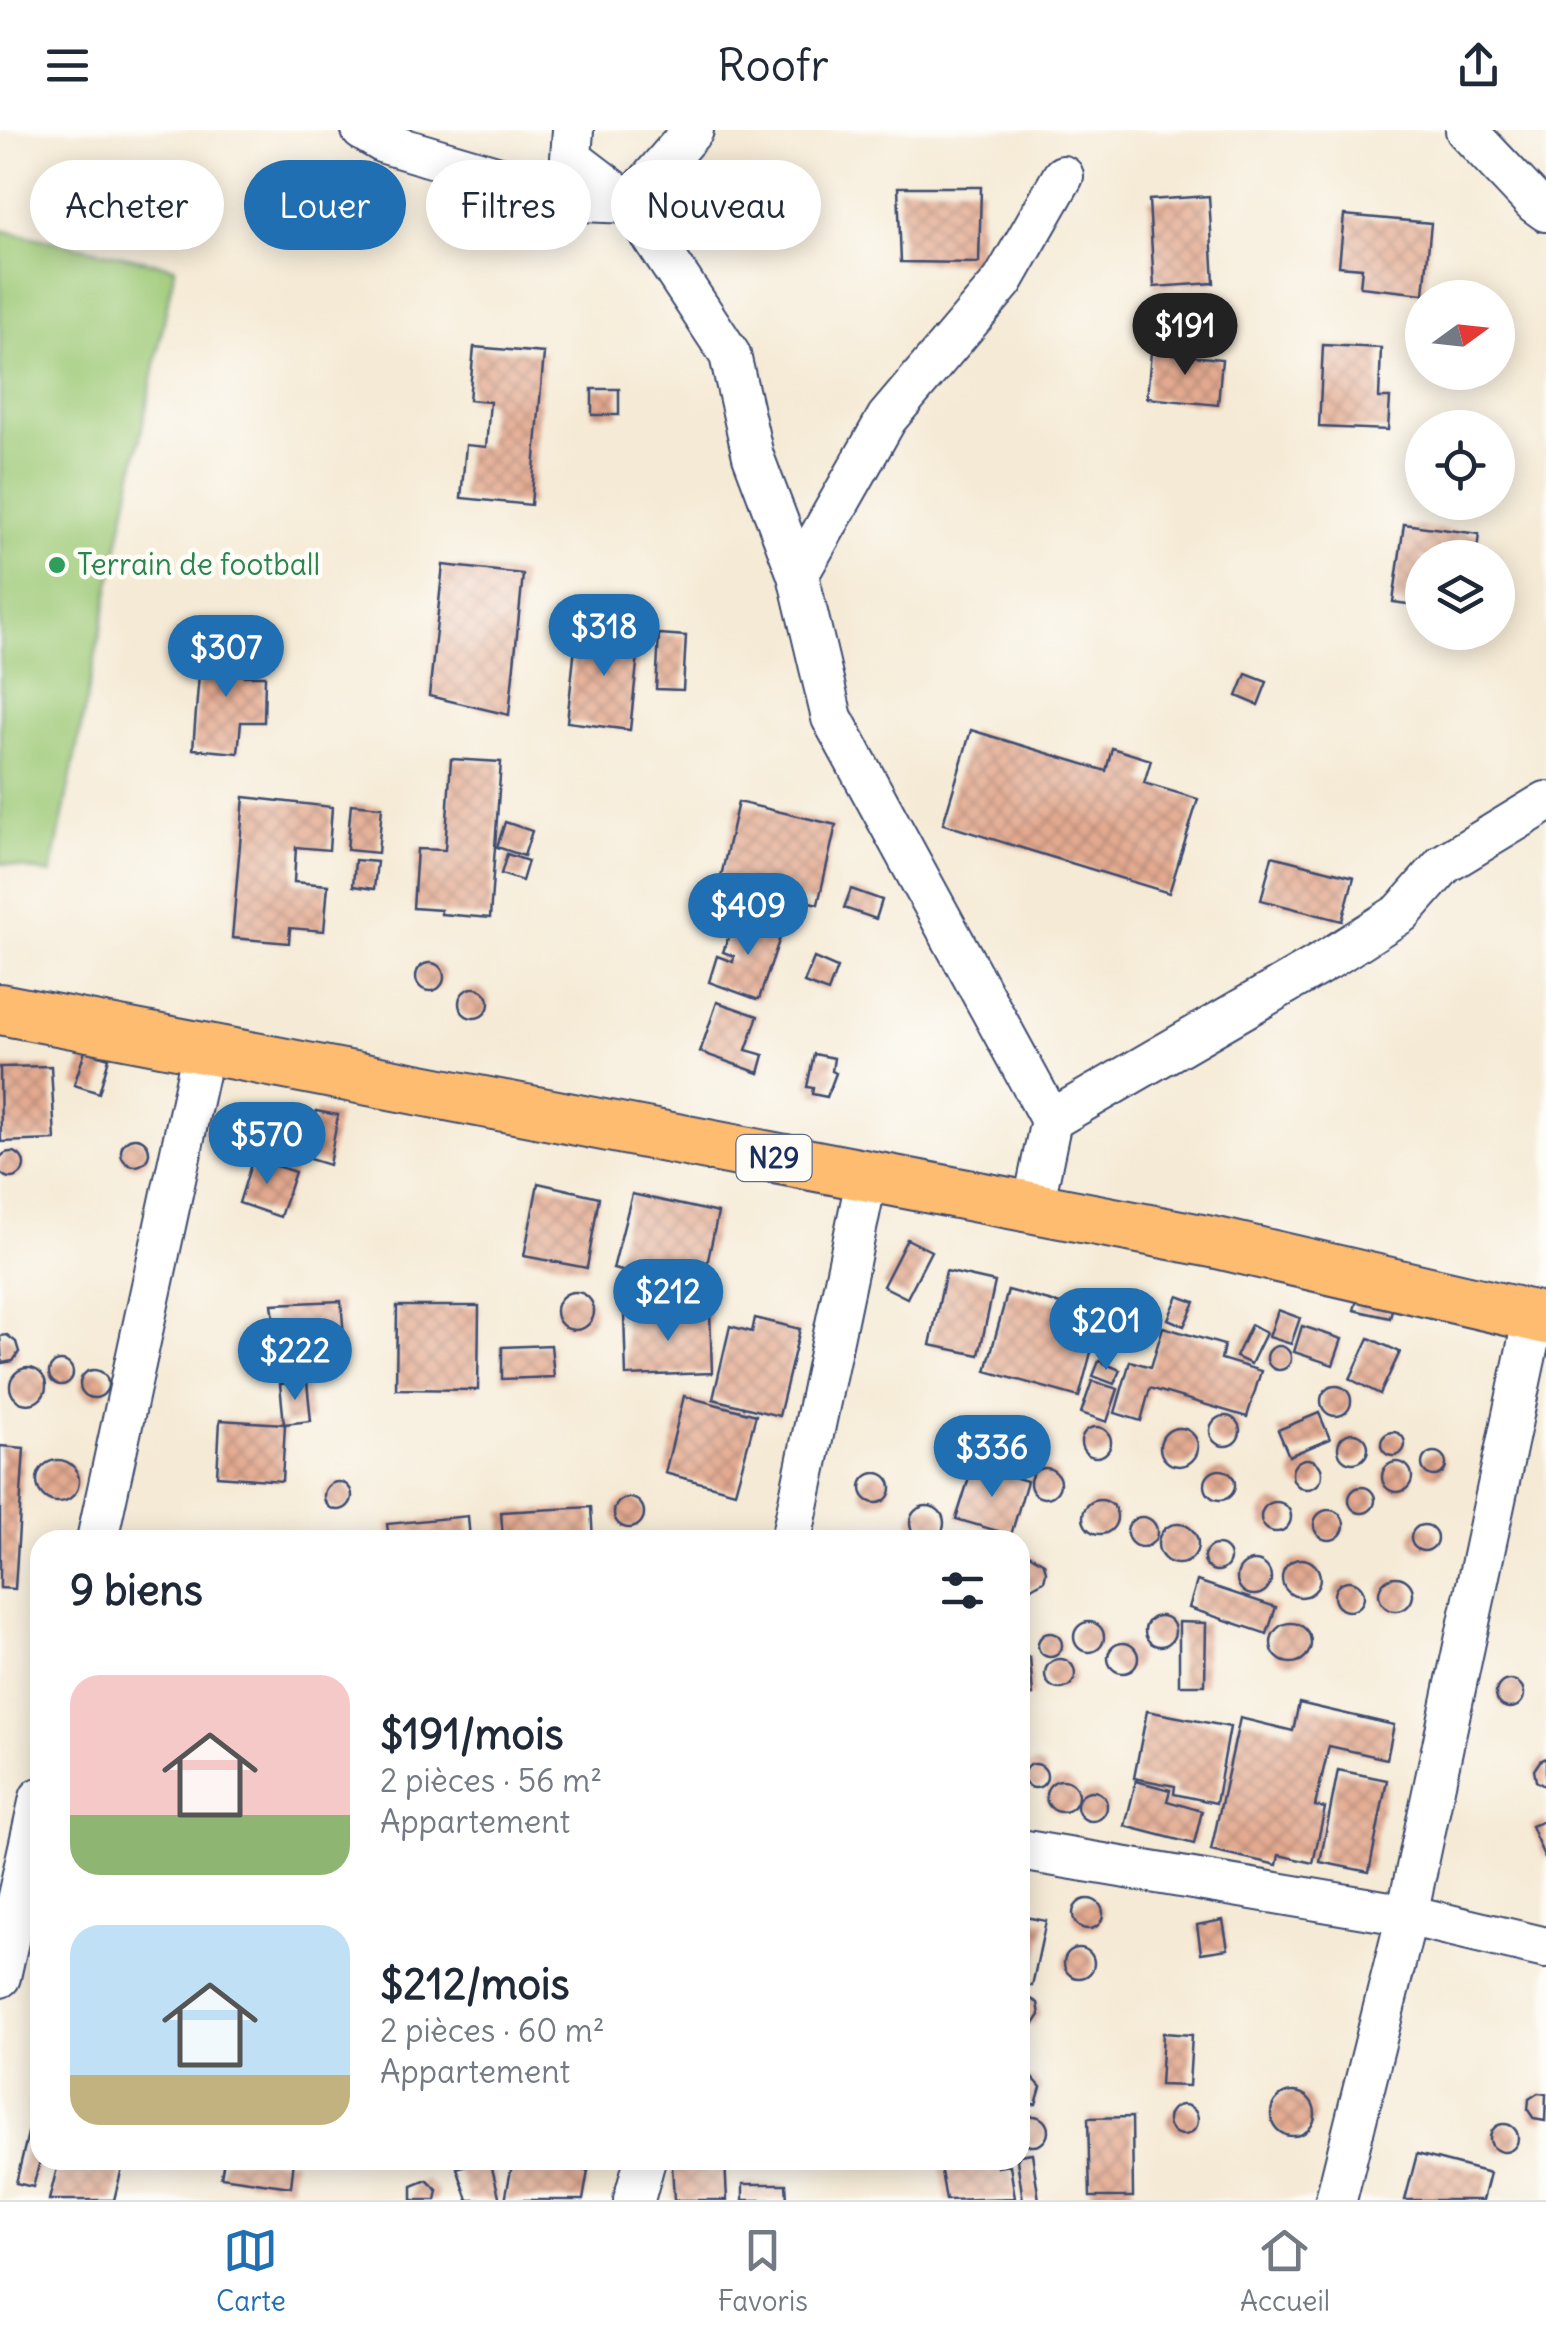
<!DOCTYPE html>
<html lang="fr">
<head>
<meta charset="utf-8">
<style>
  :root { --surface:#fff; --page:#f6f6f7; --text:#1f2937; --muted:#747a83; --line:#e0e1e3; --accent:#1f6fb2 }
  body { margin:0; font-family:Delius,sans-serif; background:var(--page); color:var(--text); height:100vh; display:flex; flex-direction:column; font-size:38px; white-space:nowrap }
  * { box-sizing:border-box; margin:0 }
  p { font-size:32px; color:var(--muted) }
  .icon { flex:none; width:55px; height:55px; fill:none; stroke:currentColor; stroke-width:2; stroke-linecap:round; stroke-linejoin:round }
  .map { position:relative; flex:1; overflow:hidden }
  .drawer { position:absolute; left:30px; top:1400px; width:1000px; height:640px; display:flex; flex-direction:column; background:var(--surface); border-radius:30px; box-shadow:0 5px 25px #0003 }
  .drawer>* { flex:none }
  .top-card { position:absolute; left:30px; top:30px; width:1000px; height:90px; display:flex; gap:20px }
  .needle { width:65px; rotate:75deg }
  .tools { position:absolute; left:1405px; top:150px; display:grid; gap:20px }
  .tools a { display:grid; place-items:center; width:110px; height:110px; border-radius:50%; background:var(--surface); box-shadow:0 5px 25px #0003; font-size:50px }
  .price { position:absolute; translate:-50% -85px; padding:0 22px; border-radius:35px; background:var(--accent); color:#fff; font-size:32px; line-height:65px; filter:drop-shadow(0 2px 5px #0008) }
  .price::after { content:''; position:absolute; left:50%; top:60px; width:30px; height:22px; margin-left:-15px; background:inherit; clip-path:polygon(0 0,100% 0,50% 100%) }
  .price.selected { background:#222; color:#fff }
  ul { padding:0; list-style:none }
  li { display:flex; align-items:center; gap:30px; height:250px; padding:0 40px }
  li span { display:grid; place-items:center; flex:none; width:280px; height:200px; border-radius:30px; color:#555 }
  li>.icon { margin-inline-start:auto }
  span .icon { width:120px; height:120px; fill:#fffc; stroke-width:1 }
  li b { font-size:42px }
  h2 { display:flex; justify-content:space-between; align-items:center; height:120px; padding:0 40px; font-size:42px }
  .chip { padding:0 35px; border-radius:45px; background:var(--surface); box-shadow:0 5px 25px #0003; font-size:35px; line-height:90px }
  .chip.selected { background:var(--accent); color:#fff }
  header { display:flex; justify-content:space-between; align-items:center; height:130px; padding:0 40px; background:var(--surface); font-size:45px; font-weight:600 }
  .tab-bar { display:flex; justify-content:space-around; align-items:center; height:140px; border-top:2px solid var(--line); background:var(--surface); font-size:28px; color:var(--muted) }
  .tab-bar a { display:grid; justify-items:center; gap:5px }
  .tab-bar .selected { color:var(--accent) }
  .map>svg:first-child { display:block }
</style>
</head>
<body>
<header><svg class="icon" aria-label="menu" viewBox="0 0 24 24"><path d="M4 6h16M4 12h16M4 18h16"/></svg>Roofr<svg class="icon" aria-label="share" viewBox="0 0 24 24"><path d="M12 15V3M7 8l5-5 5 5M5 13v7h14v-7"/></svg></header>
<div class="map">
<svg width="1546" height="2070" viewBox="0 0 1546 2070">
  <defs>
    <pattern id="building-cross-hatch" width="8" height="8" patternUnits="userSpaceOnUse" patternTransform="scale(2.5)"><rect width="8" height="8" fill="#e4aa90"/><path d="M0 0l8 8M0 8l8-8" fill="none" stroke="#b88b79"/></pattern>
  </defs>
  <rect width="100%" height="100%" fill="#fdfcf7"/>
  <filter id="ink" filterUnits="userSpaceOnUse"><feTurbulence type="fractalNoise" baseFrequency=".01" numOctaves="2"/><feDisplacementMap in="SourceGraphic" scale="20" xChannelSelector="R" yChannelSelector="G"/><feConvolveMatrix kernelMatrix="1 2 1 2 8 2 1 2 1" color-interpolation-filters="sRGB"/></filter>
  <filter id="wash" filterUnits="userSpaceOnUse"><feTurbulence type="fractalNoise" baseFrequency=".0048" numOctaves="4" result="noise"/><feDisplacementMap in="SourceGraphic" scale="40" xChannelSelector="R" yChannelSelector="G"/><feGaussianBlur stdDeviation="2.25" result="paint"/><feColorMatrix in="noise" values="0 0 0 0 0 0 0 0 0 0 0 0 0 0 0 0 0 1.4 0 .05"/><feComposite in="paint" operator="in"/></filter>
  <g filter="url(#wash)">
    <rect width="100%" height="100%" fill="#f5ead5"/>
    <path fill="#9dc976" stroke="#5c7c6a" stroke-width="2.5" d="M0 100 175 137 51 744 0 733Z"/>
    <g id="blocks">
      <g fill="url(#building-cross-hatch)">
        <path d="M898 57H981L979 133 901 132Z"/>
        <path d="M1209 66 1214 153 1154 157 1149 70Z"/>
        <path d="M1344 85 1431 93 1424 164 1360 157 1362 138 1339 136Z"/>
        <path d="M1323 215 1381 218 1379 268H1390L1388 300 1319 297Z"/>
        <path d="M474 217 544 223 531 375 461 368 466 315 486 317 490 272 469 270Z"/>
        <path d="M1151 222 1222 229 1218 275 1147 268Z"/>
        <rect x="592" y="259" width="27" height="26"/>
        <path d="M1404 394 1479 404 1476 428H1422V476L1393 472Z"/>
        <path d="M443 435 523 444 509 585 429 566Z"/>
        <path d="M577 498 640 505 630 600 567 592Z"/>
        <path d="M659 504 686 506 683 560 656 559Z"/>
        <path d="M201 518 247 522 244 546H265L264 592H241L238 623 193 619Z"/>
        <path d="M1246 544 1267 552 1258 575 1237 566Z"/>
        <path d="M971 600 1106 641 1112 618 1151 630 1144 653 1198 669 1169 763 943 694Z"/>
        <path d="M451 629 501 632 490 788 441 784V780L413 778 417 719 445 720Z"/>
        <path d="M244 667 332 677 329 720 296 717 294 752 328 755 324 801 290 798 289 813 232 808Z"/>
        <path d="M738 672 836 695 818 774 720 751Z"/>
        <path d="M351 674 382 677 378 723 347 720Z"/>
        <path d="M505 692 532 701 524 726 497 717Z"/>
        <path d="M507 724 528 731 522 751 501 744Z"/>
        <path d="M1272 726 1354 747 1342 791 1261 770Z"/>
        <path d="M355 730 377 732 374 759 353 756Z"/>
        <path d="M851 759 882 770 876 789 844 778Z"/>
        <path d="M751 783 784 796 759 869H756L709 852 717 826 733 832 734 826 723 822 730 803 742 808Z"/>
        <path d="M814 828 837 838 828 862 804 853Z"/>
        <circle cx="430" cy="847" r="14"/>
        <circle cx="474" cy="873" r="15"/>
        <path d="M717 872 758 886 746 920 764 925 759 943 700 922Z"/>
        <path d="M85 921 109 928 99 963 74 955Z"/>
        <path d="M814 924 834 928 832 941 836 943 827 967 812 964 813 958 807 957Z"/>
        <path d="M51 936 55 1010 1 1012 0 937Z"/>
        <path d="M316 981 338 985 329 1035 306 1028Z"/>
        <circle cx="135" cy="1022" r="14"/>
        <circle cx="11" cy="1035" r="13"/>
        <path d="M253 1028 295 1042 280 1087 239 1073Z"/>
        <path d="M538 1053 599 1067 587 1138 524 1126Z"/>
        <path d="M632 1064 718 1083 702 1158 613 1139Z"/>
        <path d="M907 1109 931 1121 907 1168 883 1156Z"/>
        <path d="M946 1141 995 1152 979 1225 930 1215Z"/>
        <path d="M1008 1160 1101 1185 1079 1267 986 1241Z"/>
        <circle cx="575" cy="1181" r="19"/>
        <path d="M1178 1166 1195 1172 1184 1196 1168 1189Z"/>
        <path d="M1358 1167 1393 1175 1390 1188 1354 1180Z"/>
        <circle cx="1118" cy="1182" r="15"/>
        <path d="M341 1171 346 1229 280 1235 272 1174Z"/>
        <path d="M397 1176H479L478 1260 396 1259Z"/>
        <path d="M1278 1180 1300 1188 1291 1214 1269 1207Z"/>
        <path d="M710 1181 712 1243 626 1246 624 1184Z"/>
        <path d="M755 1188 800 1199 779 1286 713 1269 730 1196 752 1202Z"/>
        <path d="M1251 1195 1266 1203 1251 1234 1236 1227Z"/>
        <path d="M1302 1196 1342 1209 1333 1235 1294 1222Z"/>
        <path d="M1163 1197 1224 1215 1221 1229 1261 1241 1247 1287 1150 1258 1141 1291 1115 1283 1130 1231 1151 1237Z"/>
        <path d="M7 1205 16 1212 19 1222 13 1231 2 1233 0 1206Z"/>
        <path d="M1369 1208 1400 1222 1380 1264 1350 1249Z"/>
        <path d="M551 1215 554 1247 502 1249V1217Z"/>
        <circle cx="1279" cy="1228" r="12"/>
        <circle cx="61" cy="1243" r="12"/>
        <path d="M1099 1231 1120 1240 1114 1254 1093 1246Z"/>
        <circle cx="28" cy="1256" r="18"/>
        <circle cx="94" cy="1254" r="14"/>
        <path d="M1092 1251 1118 1259 1107 1292 1081 1283Z"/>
        <path d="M307 1252 311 1291 284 1294 280 1254Z"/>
        <circle cx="1336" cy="1271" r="15"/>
        <path d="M684 1266 756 1285 735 1362 665 1343Z"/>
        <path d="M1319 1283 1330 1309 1289 1326 1278 1300Z"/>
        <circle cx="1225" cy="1301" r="15"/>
        <path d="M220 1290 285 1294 282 1351 217 1346Z"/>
        <circle cx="1096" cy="1312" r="15"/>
        <circle cx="1179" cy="1317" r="19"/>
        <circle cx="1393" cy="1314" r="12"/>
        <circle cx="1353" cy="1318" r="15"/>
        <path d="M0 1316 24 1318 15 1459 0 1458Z"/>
        <circle cx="1434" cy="1334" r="12"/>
        <circle cx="1307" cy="1344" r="15"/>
        <circle cx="58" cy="1351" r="21"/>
        <circle cx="1397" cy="1347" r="15"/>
        <path d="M973 1335 1027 1351 1011 1405 956 1389Z"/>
        <circle cx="1045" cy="1353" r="15"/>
        <circle cx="1220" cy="1355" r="15"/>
        <circle cx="876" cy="1358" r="15"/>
        <circle cx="338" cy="1366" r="14"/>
        <circle cx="1362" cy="1370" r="13"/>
        <circle cx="629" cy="1383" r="15"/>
        <circle cx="1100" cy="1387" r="17"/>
        <circle cx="1276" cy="1387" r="15"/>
        <circle cx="927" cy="1393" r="17"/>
        <path d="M591 1377 593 1410H503L501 1382Z"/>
        <circle cx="1329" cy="1395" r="15"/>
        <path d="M468 1386 470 1410H389L387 1394Z"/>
        <circle cx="1142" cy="1402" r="15"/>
        <circle cx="1178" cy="1414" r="20"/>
        <circle cx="1424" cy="1408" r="13"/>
        <circle cx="1217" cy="1428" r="13"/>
        <path d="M1029 1424 1044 1433 1046 1442 1044 1451 1029 1459 1020 1457V1427Z"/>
        <circle cx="1301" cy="1448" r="19"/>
        <circle cx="1254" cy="1448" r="17"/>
        <circle cx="1396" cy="1464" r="17"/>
        <path d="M1197 1451 1276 1477 1267 1504 1189 1478Z"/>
        <circle cx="1349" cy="1466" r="15"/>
        <circle cx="1160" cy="1501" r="15"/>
        <path d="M1179 1492 1206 1493 1205 1555H1179Z"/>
        <circle cx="1089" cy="1507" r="15"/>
        <circle cx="1291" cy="1513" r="20"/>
        <circle cx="1050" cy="1515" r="12"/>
        <circle cx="1123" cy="1528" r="15"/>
        <path d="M1030 1527 1033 1565 1020 1566V1528Z"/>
        <circle cx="1060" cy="1544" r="15"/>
        <circle cx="1510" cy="1564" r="14"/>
        <path d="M1299 1573 1394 1595 1387 1629 1329 1616 1315 1676 1325 1678 1313 1733 1279 1725 1277 1735 1211 1720 1240 1588 1293 1601Z"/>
        <path d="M1147 1581 1230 1597 1216 1673 1174 1664 1175 1656 1134 1648Z"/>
        <path d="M1546 1628V1657L1536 1651 1534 1640 1540 1631Z"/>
        <circle cx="1035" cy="1646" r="12"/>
        <path d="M1338 1640 1387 1650 1369 1742 1320 1732Z"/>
        <circle cx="1062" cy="1666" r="16"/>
        <path d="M1136 1651 1170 1660 1167 1671 1202 1681 1194 1714 1125 1696Z"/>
        <circle cx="1092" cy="1676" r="15"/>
        <path d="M1546 1690V1731L1531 1696Z"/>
        <circle cx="1088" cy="1784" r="15"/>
        <path d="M1020 1786 1046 1791 1032 1856 1020 1854Z"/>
        <path d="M1223 1790 1228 1819 1201 1823 1197 1795Z"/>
        <circle cx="1079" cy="1833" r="15"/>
        <path d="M1028 1867 1038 1873 1040 1885 1034 1894 1023 1897 1020 1868Z"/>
        <path d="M1163 1903 1192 1905 1189 1956 1160 1955Z"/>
        <path d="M1020 1948H1033L1041 1957 1036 1974 1020 1975Z"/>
        <circle cx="1293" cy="1984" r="22"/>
        <path d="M1538 1963 1546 1964 1545 1991 1534 1989 1528 1980 1529 1969Z"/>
        <circle cx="1183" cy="1990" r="15"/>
        <circle cx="1033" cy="2001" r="15"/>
        <path d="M1132 1987 1133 2067H1090L1088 1988Z"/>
        <circle cx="1504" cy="2008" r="14"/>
        <path d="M29 1999 40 2001V2031L33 2057 16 2053Z"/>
        <path d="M1032 2023 1039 2070H1023L1017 2030 1020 2025Z"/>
        <path d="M1417 2024 1490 2043 1483 2070H1405Z"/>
        <path d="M59 2030H124L114 2070H49Z"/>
        <path d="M224 2030H294L291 2057 221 2047Z"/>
        <path d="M482 2030H490L500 2070H468L457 2038Z"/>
        <path d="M513 2030H532L588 2041 583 2070H505Z"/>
        <path d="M939 2030H996L997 2037 1010 2035 1015 2068 946 2070Z"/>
        <path d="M725 2031 727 2070H674L672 2034Z"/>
        <path d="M427 2050 438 2061 436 2070H412V2056Z"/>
        <path d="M743 2054H786L787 2070H743Z"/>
      </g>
    </g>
  </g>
  <g filter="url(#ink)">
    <use href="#blocks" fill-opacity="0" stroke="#3c4b70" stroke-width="2.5"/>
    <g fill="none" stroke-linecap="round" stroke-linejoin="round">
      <g stroke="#3c4b70" stroke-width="44">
        <g id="minor">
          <path d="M362 0 384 13 581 71 630 73 693 0"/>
          <path d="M573 0 571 28 630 73 730 225 753 326 798 445 832 588 1051 990 1033 1077"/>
          <path d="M1466 0 1535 73 1546 81"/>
          <path d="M798 445 887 288 1003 151 1063 46"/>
          <path d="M1051 990 1327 830 1401 783 1444 734 1546 672"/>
          <path d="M97 1410 203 920"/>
          <path d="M791 1410 867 1046"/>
          <path d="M1020 1720 1407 1785 1546 1818"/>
          <path d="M0 1847 40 1668"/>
          <path d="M634 2070 645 2030"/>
          <path d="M1336 2070 1407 1785 1534 1186"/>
        </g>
      </g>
      <g stroke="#3c4b70" stroke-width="54">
        <path id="major" d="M0 879 1217 1113 1546 1189"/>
      </g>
      <use href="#minor" stroke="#fff" stroke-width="40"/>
      <use href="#major" stroke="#fdbc70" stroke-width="50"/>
    </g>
  </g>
  <circle fill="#2e9e5b" stroke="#fdfcf7" stroke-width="4" cx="57" cy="435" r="10"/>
  <g text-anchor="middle" stroke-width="9" stroke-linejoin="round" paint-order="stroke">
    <rect fill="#fdfcf7" stroke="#5f6c8c" stroke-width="2.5" x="736.5" y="1005" width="75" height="46" rx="8"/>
    <g font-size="28" font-weight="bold" fill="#1b2f5e">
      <text x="774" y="1038">N29</text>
    </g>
    <g font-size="30" fill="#27864d" stroke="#fdfcf7" text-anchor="start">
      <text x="77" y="445">Terrain de football</text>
    </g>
  </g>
</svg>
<div class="tools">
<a><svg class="needle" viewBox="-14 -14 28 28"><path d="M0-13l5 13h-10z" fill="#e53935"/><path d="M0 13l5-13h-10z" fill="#747a83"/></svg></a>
<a><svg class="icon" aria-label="locate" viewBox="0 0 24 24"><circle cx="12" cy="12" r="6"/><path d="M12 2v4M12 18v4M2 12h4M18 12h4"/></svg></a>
<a><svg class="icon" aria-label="layers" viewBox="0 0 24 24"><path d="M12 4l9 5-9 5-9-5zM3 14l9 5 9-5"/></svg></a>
</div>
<b class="price selected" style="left:1185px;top:248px">$191</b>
<b class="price" style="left:604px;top:549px">$318</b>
<b class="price" style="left:226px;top:570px">$307</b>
<b class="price" style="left:748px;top:828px">$409</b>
<b class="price" style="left:267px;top:1057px">$570</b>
<b class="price" style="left:668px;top:1214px">$212</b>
<b class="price" style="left:1106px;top:1243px">$201</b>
<b class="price" style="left:295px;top:1273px">$222</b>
<b class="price" style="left:992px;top:1370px">$336</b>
<div class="top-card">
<a class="chip">Acheter</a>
<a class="chip selected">Louer</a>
<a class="chip">Filtres</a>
<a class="chip">Nouveau</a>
</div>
<section class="drawer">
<h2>9 biens<svg class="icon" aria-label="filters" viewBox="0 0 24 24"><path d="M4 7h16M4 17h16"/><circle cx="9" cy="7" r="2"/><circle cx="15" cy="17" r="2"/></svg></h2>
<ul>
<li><span style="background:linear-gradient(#f6c9c9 70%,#8fb573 0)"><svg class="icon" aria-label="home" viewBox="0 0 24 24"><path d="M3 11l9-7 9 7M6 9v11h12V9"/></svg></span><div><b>$191/mois</b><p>2 pièces · 56 m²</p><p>Appartement</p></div></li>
<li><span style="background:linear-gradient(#bfe0f5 75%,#c2b280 0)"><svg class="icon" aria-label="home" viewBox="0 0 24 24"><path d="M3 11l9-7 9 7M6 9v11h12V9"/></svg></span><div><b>$212/mois</b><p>2 pièces · 60 m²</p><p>Appartement</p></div></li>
</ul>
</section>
</div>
<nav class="tab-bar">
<a class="selected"><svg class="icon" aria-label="map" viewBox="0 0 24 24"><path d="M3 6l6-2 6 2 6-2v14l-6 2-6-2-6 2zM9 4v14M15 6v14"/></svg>Carte</a>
<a><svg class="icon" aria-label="saved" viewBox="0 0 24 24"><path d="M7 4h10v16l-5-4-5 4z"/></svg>Favoris</a>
<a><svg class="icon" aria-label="home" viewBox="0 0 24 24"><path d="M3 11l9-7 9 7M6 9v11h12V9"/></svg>Accueil</a>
</nav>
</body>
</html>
